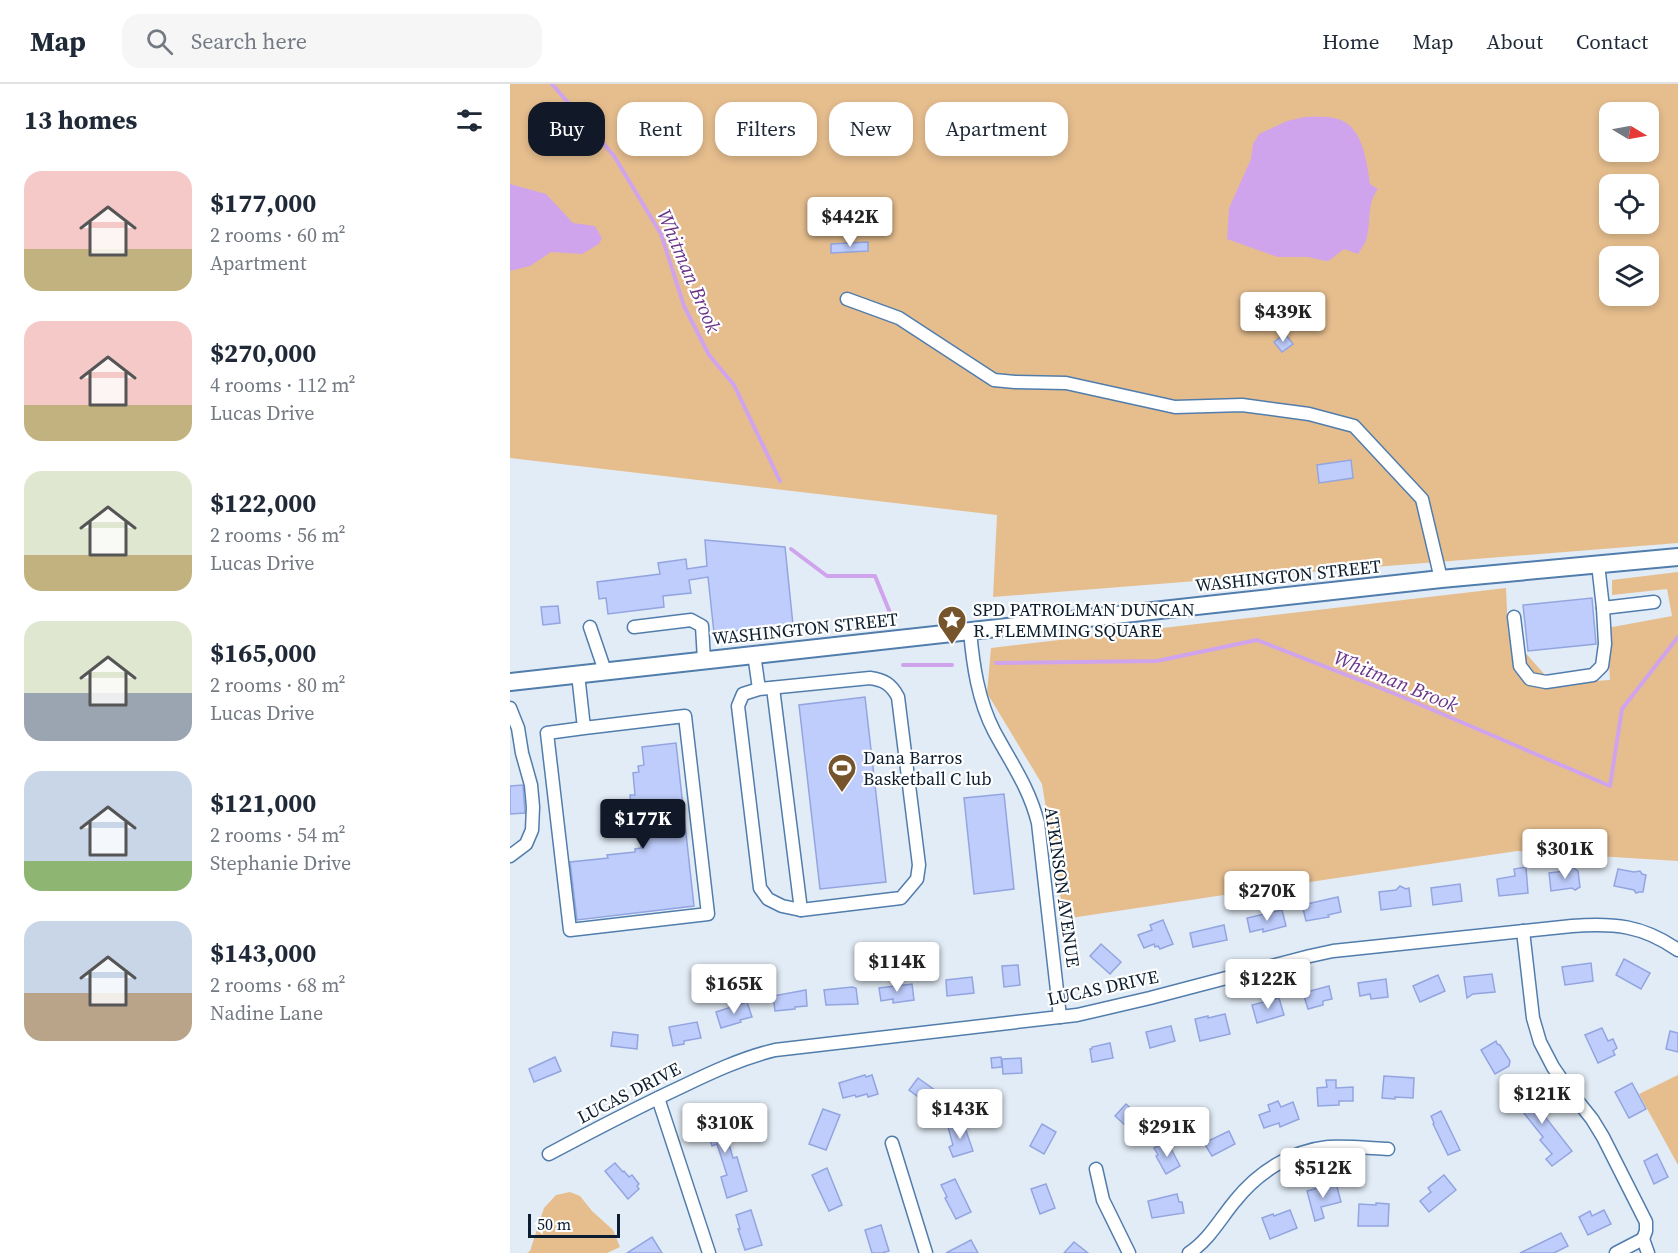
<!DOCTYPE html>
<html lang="en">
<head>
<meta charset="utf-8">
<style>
  :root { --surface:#fff; --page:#f6f6f7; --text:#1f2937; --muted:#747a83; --line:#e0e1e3; --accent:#111827 }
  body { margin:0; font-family:"Source Serif 4",serif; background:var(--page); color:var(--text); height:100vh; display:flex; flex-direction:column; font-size:22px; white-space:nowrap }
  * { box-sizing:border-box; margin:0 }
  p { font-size:20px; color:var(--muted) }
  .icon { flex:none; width:33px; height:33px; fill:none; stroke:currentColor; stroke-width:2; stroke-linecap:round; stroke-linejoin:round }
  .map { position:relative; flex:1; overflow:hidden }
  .details { display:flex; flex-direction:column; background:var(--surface); width:510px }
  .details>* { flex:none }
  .hud { position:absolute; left:18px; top:18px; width:570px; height:54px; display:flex; gap:12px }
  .needle { width:39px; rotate:100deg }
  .fabs { position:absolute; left:1089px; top:18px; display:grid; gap:12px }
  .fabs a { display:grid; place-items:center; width:60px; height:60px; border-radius:12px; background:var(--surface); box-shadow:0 3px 9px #0003; font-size:30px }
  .scale { position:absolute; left:18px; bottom:15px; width:92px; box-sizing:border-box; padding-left:6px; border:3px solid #0b1d2f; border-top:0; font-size:16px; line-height:21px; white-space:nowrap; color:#0b1d2f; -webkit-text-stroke:4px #fff; paint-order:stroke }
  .price { position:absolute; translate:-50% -51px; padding:0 14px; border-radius:6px; background:#fff; color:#222; font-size:20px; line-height:39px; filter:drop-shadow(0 2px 3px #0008) }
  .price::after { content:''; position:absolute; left:50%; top:36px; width:18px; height:14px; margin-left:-9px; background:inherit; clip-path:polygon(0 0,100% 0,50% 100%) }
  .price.selected { background:var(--accent); color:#fff }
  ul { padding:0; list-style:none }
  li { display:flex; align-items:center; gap:18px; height:150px; padding:0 24px }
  li span { display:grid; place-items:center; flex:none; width:168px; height:120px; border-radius:18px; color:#555 }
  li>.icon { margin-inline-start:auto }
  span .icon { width:72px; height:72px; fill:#fffc; stroke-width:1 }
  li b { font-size:26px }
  h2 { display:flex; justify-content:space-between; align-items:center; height:72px; padding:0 24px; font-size:26px }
  .pill { padding:0 21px; border-radius:18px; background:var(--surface); box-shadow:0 3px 9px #0003; font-size:21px; line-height:54px }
  .pill.selected { background:var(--accent); color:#fff }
  header { display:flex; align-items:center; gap:36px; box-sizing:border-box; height:84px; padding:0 30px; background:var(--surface); border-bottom:2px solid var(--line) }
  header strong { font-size:28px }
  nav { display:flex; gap:33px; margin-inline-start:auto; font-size:21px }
  .search { width:420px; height:54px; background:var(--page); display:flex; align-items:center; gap:15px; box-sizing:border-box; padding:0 21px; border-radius:18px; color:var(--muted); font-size:22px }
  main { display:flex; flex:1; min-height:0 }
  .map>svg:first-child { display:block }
</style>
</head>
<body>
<header>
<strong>Map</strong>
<div class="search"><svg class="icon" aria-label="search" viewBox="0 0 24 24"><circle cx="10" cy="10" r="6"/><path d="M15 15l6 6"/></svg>Search here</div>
<nav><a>Home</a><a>Map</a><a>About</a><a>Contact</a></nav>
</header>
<main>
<section class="details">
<h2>13 homes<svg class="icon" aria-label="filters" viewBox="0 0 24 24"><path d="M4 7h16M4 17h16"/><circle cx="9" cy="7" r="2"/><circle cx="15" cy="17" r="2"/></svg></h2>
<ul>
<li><span style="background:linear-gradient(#f6c9c9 65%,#c2b280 0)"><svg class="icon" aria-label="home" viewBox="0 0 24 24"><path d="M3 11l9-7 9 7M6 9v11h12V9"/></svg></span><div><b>$177,000</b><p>2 rooms · 60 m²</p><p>Apartment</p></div></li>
<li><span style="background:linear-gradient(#f6c9c9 70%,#c2b280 0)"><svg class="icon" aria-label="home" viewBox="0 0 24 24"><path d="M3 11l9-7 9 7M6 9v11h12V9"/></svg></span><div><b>$270,000</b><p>4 rooms · 112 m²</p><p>Lucas Drive</p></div></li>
<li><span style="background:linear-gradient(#dfe7d0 70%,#c2b280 0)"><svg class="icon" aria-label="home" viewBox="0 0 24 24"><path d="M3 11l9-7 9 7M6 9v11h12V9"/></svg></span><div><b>$122,000</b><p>2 rooms · 56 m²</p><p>Lucas Drive</p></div></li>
<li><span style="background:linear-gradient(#dfe7d0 60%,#9aa5b1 0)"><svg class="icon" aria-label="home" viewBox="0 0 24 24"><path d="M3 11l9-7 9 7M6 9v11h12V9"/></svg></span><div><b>$165,000</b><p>2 rooms · 80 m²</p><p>Lucas Drive</p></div></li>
<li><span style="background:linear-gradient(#c9d6e8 75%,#8fb573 0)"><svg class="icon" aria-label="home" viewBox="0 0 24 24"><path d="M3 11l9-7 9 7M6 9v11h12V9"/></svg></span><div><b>$121,000</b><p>2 rooms · 54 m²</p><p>Stephanie Drive</p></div></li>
<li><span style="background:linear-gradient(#c9d6e8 60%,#b9a48a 0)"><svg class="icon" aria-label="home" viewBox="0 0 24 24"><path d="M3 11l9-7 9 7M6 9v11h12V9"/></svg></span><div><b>$143,000</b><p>2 rooms · 68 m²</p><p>Nadine Lane</p></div></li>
</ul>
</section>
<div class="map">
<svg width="1168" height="1169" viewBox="0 0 1168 1169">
  <rect width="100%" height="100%" fill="#e2ecf6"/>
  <g fill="#e6be8e" fill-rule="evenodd">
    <path d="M0 0H1168V459L483 513 487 431 0 374ZM1100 28H1138V68H1100ZM1100 100H1138V140H1100ZM1100 172H1138V212H1100Z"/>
    <path d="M1168 488V777L1007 767 554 835 532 700 477 609 481 564 996 504 998 549 1043 600 1100 596 1097 544 1162 532 1157 505 1102 511V496Z"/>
    <path d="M1168 991V1081L1129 1010Z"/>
    <path d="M60 1108 70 1112 82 1127 103 1146 110 1163 97 1169H17L20 1167 34 1124 46 1111Z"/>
  </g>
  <g fill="#cfa4ed">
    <path d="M795 33C806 33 817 32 828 35 853 42 857 79 860 100L868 105C857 119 861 136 857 153 856 159 851 165 848 170L834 165 820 176 816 177 798 173H768L717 155 719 124 741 75 743 60 749 50 777 37Z"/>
    <path d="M0 100 36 110 63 139 85 142 92 154 89 160 72 170 41 168 20 182 0 187Z"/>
  </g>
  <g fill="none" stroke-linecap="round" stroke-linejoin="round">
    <g stroke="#cfa4ed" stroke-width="4">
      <path d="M42 0 104 72 151 150 174 222 199 271 224 301 270 397"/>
      <path d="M281 465 317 492H365L381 531"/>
      <path d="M486 579 647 577 747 556 888 611 1100 702 1112 625 1168 553"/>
      <path d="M393 581H442"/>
    </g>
  </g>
  <g fill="#becdfb" stroke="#93a5e0" stroke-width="1.5">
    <path d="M358 158V167L321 169V160Z"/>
    <path d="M775 250 783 260 772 268 764 258Z"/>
    <path d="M841 376 843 394 809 399 807 381Z"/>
    <path d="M195 456 275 463 283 541 204 549 198 493 179 496 181 509 153 512 154 523 98 530 96 514 89 515 87 498 150 490 148 479 176 475 177 485 197 482Z"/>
    <path d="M1082 514 1086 560 1018 567 1013 521Z"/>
    <path d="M48 522 50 539 33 541 31 523Z"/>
    <path d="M355 613 376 798 310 805 289 621Z"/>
    <path d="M166 659 184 822 67 836 60 778 98 774 97 771 125 768V765L131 764 127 730 122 731 120 711H125L123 689 129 688 128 682 134 681 132 663Z"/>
    <path d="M13 701 15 729 0 730V702Z"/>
    <path d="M494 710 504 805 464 810 454 714Z"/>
    <path d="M1059 781 1068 787 1070 803 1065 806 1062 804 1041 807 1039 789 1056 787Z"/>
    <path d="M1016 783 1018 809 989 812 987 795 1005 792 1004 785Z"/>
    <path d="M1108 785 1124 788 1130 787 1132 790 1136 791 1133 808H1129L1126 809 1124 806 1104 802Z"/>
    <path d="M950 800 952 817 923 821 921 804Z"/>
    <path d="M890 802 896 805 899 804 901 822 871 826 869 808 886 806Z"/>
    <path d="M828 813 831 828 818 831 819 833 796 837 792 821Z"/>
    <path d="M772 826 776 842 753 848V845L740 848 737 834Z"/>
    <path d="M653 836 663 860 650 865 648 862 645 863 644 860 634 864 628 851 642 846 640 841Z"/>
    <path d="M714 841 717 856 683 863 680 849Z"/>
    <path d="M591 860 611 878 600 890 580 872Z"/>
    <path d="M1114 875 1140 889 1131 905 1106 891Z"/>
    <path d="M1081 879 1083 897 1055 901 1052 883Z"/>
    <path d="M508 881 510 901 494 903 492 882Z"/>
    <path d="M982 890 985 908 963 910 957 914 954 893Z"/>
    <path d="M928 891 935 907 910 918 903 902Z"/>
    <path d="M462 893 464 909 437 912 436 896Z"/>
    <path d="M876 895 878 913 861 915 860 910 850 912 848 899Z"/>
    <path d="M402 900 404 916 383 919V915L371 917 369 904Z"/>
    <path d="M819 902 822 915 813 917V921L798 925 793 909Z"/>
    <path d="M342 903 346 904 348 920 316 921 314 906Z"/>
    <path d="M296 906 297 922 285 923V925L265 927 263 912Z"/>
    <path d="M769 914 774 931 747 939 742 921Z"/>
    <path d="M237 918 242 933 230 936 231 938 211 944 206 928Z"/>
    <path d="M715 930 720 950 690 957 685 935 698 932V934Z"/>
    <path d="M187 938 191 954 174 957V960L163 962 159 943Z"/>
    <path d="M661 942 665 957 640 964 636 948Z"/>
    <path d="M1092 944 1098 957 1103 955 1107 964 1103 967 1105 971 1088 979 1075 951Z"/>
    <path d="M1160 947 1168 949V968L1156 965Z"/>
    <path d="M103 948 128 951 127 965 101 962Z"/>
    <path d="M986 957 987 960 990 961 1000 977 999 982 985 990 971 966Z"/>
    <path d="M600 959 603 974 582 978 580 965H582V963Z"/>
    <path d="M45 973 51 987 24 998 19 985Z"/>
    <path d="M491 973 492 983 482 984 481 974Z"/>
    <path d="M511 974 512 989 493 990 492 975Z"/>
    <path d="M355 991 356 993 362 991 368 1010 358 1013 357 1010 346 1013 345 1011 333 1014 329 999Z"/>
    <path d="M874 992 904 994 903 1014 885 1013V1015L872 1014Z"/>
    <path d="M408 994 429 1009 422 1019 416 1014 414 1017 399 1006Z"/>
    <path d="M816 996H826V1004L843 1003V1017H829V1021L808 1022 807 1004 817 1003Z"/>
    <path d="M1122 999 1136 1025 1119 1034 1105 1008Z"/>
    <path d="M1014 1001 1032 1023 1029 1025 1062 1067 1042 1082 1036 1075 1042 1070 1030 1056 1033 1053 1001 1013Z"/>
    <path d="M768 1017 771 1023 783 1018 789 1035 770 1043 769 1039 754 1044 749 1031 760 1027 758 1021Z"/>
    <path d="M616 1020 636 1038 625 1050 605 1032Z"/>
    <path d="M208 1023 223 1074 227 1073 237 1107 217 1114 211 1093 217 1091 207 1060 202 1062 195 1039H198L194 1027Z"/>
    <path d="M313 1025 330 1031 316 1066 299 1060Z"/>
    <path d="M931 1027 950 1066 938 1071 923 1040 924 1039 921 1032Z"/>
    <path d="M453 1038 463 1067 443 1073 439 1063 443 1061 438 1043Z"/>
    <path d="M532 1040 546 1048 534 1070 520 1062Z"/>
    <path d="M719 1047 725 1060 702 1072 694 1059Z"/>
    <path d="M657 1057 670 1082 656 1090 646 1072 648 1071 644 1064Z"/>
    <path d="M1147 1070 1158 1093 1144 1100 1134 1077Z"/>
    <path d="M105 1079 113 1088 114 1087 119 1093 122 1091 129 1100 127 1102 129 1105 118 1115 95 1087Z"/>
    <path d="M317 1084 332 1121 319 1127 302 1091Z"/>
    <path d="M934 1091 946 1106 919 1128 910 1117 921 1108 918 1104Z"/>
    <path d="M445 1095 461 1128 446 1135 435 1114 437 1113 431 1101Z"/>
    <path d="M826 1099 831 1118 811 1123 814 1134 805 1137 797 1107Z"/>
    <path d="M536 1100 545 1124 530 1130 521 1105Z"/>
    <path d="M667 1110 669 1118H672L674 1129 642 1134 638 1117Z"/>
    <path d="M866 1119 879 1120 878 1142H848L849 1120 866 1121Z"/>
    <path d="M241 1126 252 1161 235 1166 228 1145H230L226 1131Z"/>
    <path d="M780 1126 787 1144 760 1155 752 1134 763 1130 764 1132Z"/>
    <path d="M1094 1126 1101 1140 1078 1151 1069 1133 1080 1127 1082 1132Z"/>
    <path d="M371 1141 379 1167 372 1169H362L355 1146Z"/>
    <path d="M1051 1149 1058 1162 1044 1169H1010Z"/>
    <path d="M142 1153 152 1169H117Z"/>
    <path d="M461 1156 468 1169H436Z"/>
    <path d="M564 1158 578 1169H554Z"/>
  </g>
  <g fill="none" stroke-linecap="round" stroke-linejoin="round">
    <g stroke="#517dac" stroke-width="15">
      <g id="minor">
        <path d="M337 215 389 234 484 296 505 298 556 299 665 323 732 321 799 330 844 342 912 415 931 495"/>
        <path d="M1088 480 1093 524 1144 518"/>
        <path d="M1004 533 1010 582 1020 595 1036 598 1083 591 1092 582 1095 560 1093 524"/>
        <path d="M80 543 95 587"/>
        <path d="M124 543 181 536 192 542 194 576"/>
        <path d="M460 547C463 581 468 616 484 647 501 679 519 703 528 739L550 933"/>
        <path d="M244 570 249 605 233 610 228 622 250 804 258 815 272 822 291 826 391 814 407 795 409 781 388 613C381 600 374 596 360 594L249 605"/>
        <path d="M68 590 74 644 37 649 60 846 198 830 175 632 74 644"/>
        <path d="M263 604 291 826"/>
        <path d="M0 624 8 644 12 669 21 701 23 723 22 746 16 760 0 772"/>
        <path d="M1013 847 1023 934 1030 958 1043 983 1058 1005 1082 1035 1093 1053 1136 1138V1147L1133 1155"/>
        <path d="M148 1014 199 1169"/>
        <path d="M382 1059 416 1169"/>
        <path d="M39 1070C82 1047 126 1024 171 1003 202 988 232 974 265 966L567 931 640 914 800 872 823 867 1062 842C1104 839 1132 841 1168 866"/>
        <path d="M586 1085 593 1116 619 1169"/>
        <path d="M1133 1155 1138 1169"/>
        <path d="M679 1169C699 1156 710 1135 725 1117 748 1088 781 1067 818 1063 838 1062 858 1064 878 1065"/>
        <path d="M1106 1169 1133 1155"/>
      </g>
    </g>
    <g stroke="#517dac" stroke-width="20">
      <path id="major" d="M0 598 931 495 1168 473"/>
    </g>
    <use href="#minor" stroke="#fff" stroke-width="12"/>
    <use href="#major" stroke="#fff" stroke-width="16"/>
  </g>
  <defs>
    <g id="sight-pin" transform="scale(1.5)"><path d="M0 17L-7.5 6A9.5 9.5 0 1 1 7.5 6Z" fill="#76552c" stroke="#fff"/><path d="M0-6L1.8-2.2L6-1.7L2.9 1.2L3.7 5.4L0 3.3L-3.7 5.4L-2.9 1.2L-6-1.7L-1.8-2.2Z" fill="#fff"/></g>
    <g id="stadium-pin" transform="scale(1.5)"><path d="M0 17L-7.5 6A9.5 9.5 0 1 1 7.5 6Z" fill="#76552c" stroke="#fff"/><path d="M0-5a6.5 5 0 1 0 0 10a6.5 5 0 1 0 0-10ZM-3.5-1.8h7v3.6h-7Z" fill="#fff"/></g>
  </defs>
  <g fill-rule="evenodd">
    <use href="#sight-pin" x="442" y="536"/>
    <use href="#stadium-pin" x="332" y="684"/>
  </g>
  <g text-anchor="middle" stroke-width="4.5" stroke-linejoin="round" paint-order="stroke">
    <g font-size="18" fill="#0b1d2f" stroke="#fff">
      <text transform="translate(778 492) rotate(-6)" y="6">WASHINGTON STREET</text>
      <text transform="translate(295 545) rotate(-6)" y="6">WASHINGTON STREET</text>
      <text transform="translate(552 803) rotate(82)" y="6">ATKINSON AVENUE</text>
      <text transform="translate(593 904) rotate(-12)" y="6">LUCAS DRIVE</text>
      <text transform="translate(119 1009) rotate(-27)" y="6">LUCAS DRIVE</text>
    </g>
    <g font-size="18" fill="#0b1d2f" stroke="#fff" text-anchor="start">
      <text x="463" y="532">SPD PATROLMAN DUNCAN<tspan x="463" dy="21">R. FLEMMING SQUARE</tspan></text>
      <text x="353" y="680">Dana Barros<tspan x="353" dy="21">Basketball C lub</tspan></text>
    </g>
    <g font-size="20" font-style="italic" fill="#6b358a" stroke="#fff">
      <text transform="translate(179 187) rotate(67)" y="7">Whitman Brook</text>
      <text transform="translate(886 597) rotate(22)" y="7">Whitman Brook</text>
    </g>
  </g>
</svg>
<div class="fabs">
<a><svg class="needle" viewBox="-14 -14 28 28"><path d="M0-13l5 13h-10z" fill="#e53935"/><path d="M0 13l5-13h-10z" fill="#747a83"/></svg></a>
<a><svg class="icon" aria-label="locate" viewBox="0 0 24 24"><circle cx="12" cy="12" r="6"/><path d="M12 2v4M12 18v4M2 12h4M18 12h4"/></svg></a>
<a><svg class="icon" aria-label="layers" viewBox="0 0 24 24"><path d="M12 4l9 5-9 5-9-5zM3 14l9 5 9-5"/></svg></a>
</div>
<div class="scale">50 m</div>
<b class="price" style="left:340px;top:164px">$442K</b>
<b class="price" style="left:773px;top:259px">$439K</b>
<b class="price selected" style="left:133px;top:766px">$177K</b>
<b class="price" style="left:1055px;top:796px">$301K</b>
<b class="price" style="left:757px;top:838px">$270K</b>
<b class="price" style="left:387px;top:909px">$114K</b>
<b class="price" style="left:758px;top:926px">$122K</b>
<b class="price" style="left:224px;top:931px">$165K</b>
<b class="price" style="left:1032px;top:1041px">$121K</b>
<b class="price" style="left:450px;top:1056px">$143K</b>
<b class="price" style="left:215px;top:1070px">$310K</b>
<b class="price" style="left:657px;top:1074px">$291K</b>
<b class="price" style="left:813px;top:1115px">$512K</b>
<div class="hud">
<a class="pill selected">Buy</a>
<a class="pill">Rent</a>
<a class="pill">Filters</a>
<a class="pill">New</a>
<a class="pill">Apartment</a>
</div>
</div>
</main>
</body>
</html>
